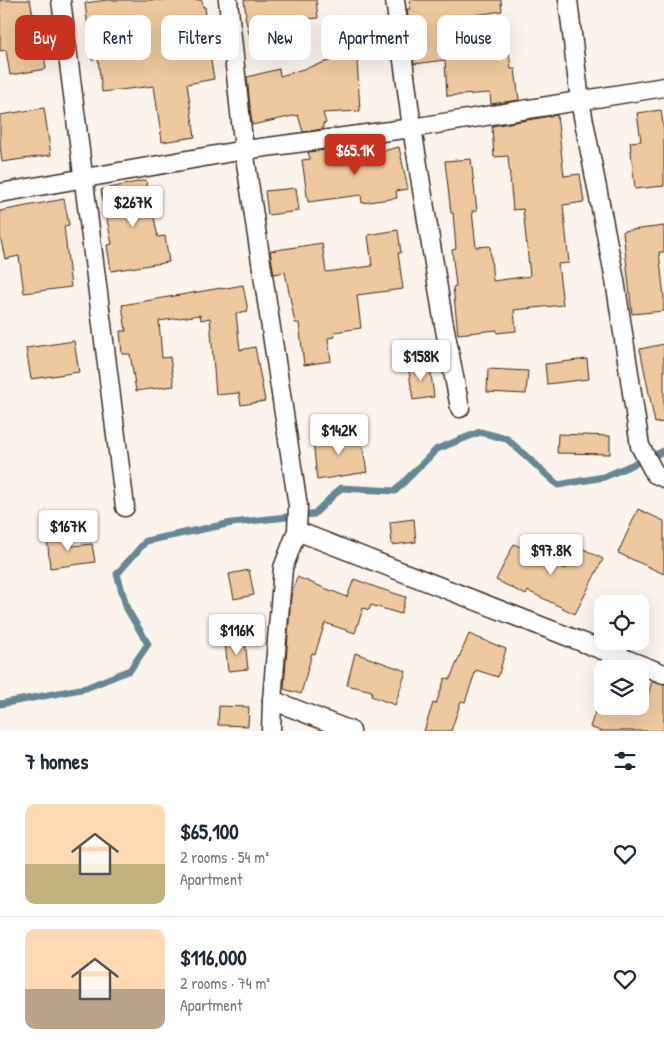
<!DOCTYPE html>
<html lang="en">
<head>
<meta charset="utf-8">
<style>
  :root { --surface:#fff; --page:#f2f2f3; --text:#1f2937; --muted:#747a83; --line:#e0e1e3; --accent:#c8321e }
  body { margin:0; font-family:"Patrick Hand",sans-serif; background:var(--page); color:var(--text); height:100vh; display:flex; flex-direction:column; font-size:19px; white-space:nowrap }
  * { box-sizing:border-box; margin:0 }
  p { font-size:16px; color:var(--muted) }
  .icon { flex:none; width:28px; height:28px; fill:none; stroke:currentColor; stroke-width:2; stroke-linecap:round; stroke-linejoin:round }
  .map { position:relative; height:731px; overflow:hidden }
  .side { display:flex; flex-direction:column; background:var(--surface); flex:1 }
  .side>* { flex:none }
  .guide { position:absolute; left:15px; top:15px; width:635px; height:45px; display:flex; gap:10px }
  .buttons { position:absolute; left:594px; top:595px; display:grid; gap:10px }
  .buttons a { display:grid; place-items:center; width:55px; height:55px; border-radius:10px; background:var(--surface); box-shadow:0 5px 20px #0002; font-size:25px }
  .price { position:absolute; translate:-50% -42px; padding:0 11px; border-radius:5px; background:#fff; color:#222; font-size:16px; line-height:32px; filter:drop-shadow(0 1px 2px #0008) }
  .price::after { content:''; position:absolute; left:50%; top:30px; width:15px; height:11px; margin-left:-8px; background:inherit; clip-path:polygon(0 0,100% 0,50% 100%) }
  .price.selected { background:var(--accent); color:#fff }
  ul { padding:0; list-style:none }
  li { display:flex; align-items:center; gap:15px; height:125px; padding:0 25px }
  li+li { border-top:1px solid var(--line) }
  li span { display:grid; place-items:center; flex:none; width:140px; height:100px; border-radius:10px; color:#555 }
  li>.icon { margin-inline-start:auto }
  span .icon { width:60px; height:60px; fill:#fffc; stroke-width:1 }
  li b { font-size:21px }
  h2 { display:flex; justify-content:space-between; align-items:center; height:60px; padding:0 25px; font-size:21px }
  .tag { padding:0 18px; border-radius:10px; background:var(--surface); box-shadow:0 5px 20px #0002; font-size:18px; line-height:45px }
  .tag.selected { background:var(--accent); color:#fff }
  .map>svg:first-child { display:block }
</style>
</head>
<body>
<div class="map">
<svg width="664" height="731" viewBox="0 0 664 731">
  <rect width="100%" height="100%" fill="#fcf4ec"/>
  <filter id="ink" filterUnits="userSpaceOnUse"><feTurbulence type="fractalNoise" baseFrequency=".02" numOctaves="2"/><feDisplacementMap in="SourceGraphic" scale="10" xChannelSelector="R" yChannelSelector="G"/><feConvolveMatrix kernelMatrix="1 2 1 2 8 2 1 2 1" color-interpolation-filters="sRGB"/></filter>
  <g filter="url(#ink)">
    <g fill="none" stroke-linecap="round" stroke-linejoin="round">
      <path stroke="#668794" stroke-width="7" d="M0 704 86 688 130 670 148 644 127 609 117 574 146 541 232 523 314 514 341 488 395 491 437 449 480 432 507 439 558 485 604 477 664 451"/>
    </g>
    <g fill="#eec89e" stroke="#3b2a1e">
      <path d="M0 0H30L39 47 43 46 46 69 10 75 6 50 0 51Z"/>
      <path d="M107 0H202L203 7H205L209 50 214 79 187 84 195 137 162 142 154 86 102 92 98 59 92 60 85 3Z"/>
      <path d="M244 0H316L318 18 285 21 286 26 249 34 245 16 246 15Z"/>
      <path d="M409 0H501L502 11 463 17 469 57 509 51 511 69H515L519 100 491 104 490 93 447 96 445 60 414 64 407 9H410Z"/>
      <path d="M357 59 360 111 323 113 326 123 323 124V129L303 132 298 115 252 125 247 77 279 69 280 76 333 60Z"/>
      <path d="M44 108 51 155 2 162 0 145V115Z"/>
      <path d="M661 110 664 132V186L635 189 630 142 641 141 637 113Z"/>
      <path d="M557 115 564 176 580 174 584 202 563 205 569 263 558 264 563 305 514 310 516 331 497 333V330L458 334 453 287 456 286 452 250 456 249 453 213H451L445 161 471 159 477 211H472L476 247 490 246 493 281 530 276 523 209 513 210 508 156 494 157 492 126Z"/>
      <path d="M399 147 408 189 396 191 397 198 362 203 361 195 308 202 302 160 310 159 308 152 326 150 327 158 357 154 358 157Z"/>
      <path d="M146 180 158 237 165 236 169 262 111 271 107 245 112 244 101 190Z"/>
      <path d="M296 188 299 211 268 215 265 191Z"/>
      <path d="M64 199 69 225 64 226 71 287 24 293 19 256 5 259 0 236V211Z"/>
      <path d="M664 226V252H659L664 297V311L632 314 623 231Z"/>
      <path d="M398 230 401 253H398L403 289 357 295 361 328 334 332 335 337 328 338 331 361 304 365 299 323H295L285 272 274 274 270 251 322 243 326 272 372 266 368 235Z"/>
      <path d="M243 285 248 311 236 313 240 350 255 347 265 401 241 405 239 393 216 395 210 318 201 320 200 315 159 321 162 358 170 357 174 386 136 391 130 354H122L120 331H126L122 305 221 288V289Z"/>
      <path d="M74 341 79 372 31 379 26 348Z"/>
      <path d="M664 344V422L655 423 640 349Z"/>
      <path d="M587 359 589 379 547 384 545 364Z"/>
      <path d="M408 365 430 366 434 397 413 400Z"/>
      <path d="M488 369 528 371 526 394 487 392Z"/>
      <path d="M360 431 367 472 317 480 313 439Z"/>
      <path d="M558 434 610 436V454L557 453Z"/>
      <path d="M638 509 664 521V574L618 553Z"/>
      <path d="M414 519 416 542 392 545 390 522Z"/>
      <path d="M71 534 72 546 92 544 95 562 50 568 47 536Z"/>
      <path d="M514 544 566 569 578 546 603 559 575 614 528 591 526 595 496 580Z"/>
      <path d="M249 570 254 595 234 599 229 574Z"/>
      <path d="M297 577 347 597 354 579 378 588 406 597 401 614 371 605 369 610 363 608 355 633 325 623 315 654 312 653 301 694 284 689 291 596Z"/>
      <path d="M469 634 506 649 498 677 476 670 465 702 461 701 451 731H424L433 703 436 704 445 678 450 679Z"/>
      <path d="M245 640 248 669 228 671 225 642Z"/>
      <path d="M355 653 406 671 395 705 371 696 372 691 347 685Z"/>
      <path d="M652 681 664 684V731H600L590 727 597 706H645Z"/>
      <path d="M219 706 249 707 248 726 218 725Z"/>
    </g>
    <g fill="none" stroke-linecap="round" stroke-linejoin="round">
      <g stroke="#3b2a1e" stroke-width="21">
        <g id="street">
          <path d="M61 0 125 507"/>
          <path d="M228 0 244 150 298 506 297 531 283 568 272 700 271 731"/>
          <path d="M395 0 412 128 443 319 460 408"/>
          <path d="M568 0 580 101 615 280 640 446 655 474 664 478"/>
          <path d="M0 193 244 150 412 128 664 87"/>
          <path d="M297 531 664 674"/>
          <path d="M272 700 351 731"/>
        </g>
      </g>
      <use href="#street" stroke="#fff" stroke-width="18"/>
    </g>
  </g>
</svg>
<div class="buttons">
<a><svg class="icon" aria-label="locate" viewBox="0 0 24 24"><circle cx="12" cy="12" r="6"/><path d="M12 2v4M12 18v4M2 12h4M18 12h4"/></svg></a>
<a><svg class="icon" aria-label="layers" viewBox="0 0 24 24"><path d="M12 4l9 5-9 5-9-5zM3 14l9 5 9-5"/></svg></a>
</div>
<b class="price selected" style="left:355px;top:176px">$65.1K</b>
<b class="price" style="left:133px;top:228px">$267K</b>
<b class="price" style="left:421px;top:382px">$158K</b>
<b class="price" style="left:339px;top:456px">$142K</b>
<b class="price" style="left:68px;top:552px">$167K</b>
<b class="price" style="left:551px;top:576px">$97.8K</b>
<b class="price" style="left:237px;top:656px">$116K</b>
<div class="guide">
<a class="tag selected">Buy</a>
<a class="tag">Rent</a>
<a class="tag">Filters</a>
<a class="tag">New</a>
<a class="tag">Apartment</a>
<a class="tag">House</a>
</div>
</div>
<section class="side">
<h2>7 homes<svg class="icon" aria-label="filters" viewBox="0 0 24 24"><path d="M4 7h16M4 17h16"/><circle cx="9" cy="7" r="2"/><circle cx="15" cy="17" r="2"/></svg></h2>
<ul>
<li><span style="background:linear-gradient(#ffd9b3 60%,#c2b280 0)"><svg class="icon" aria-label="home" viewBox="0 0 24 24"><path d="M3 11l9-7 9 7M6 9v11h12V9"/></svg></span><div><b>$65,100</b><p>2 rooms · 54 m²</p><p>Apartment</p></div><svg class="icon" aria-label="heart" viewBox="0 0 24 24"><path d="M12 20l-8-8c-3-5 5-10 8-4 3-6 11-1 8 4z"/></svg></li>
<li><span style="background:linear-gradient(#ffd9b3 60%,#b9a48a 0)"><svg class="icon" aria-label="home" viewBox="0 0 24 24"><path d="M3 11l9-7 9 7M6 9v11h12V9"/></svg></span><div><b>$116,000</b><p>2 rooms · 74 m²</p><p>Apartment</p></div><svg class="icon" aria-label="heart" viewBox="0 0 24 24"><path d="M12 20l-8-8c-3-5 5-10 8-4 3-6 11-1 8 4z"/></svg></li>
</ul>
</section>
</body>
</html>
